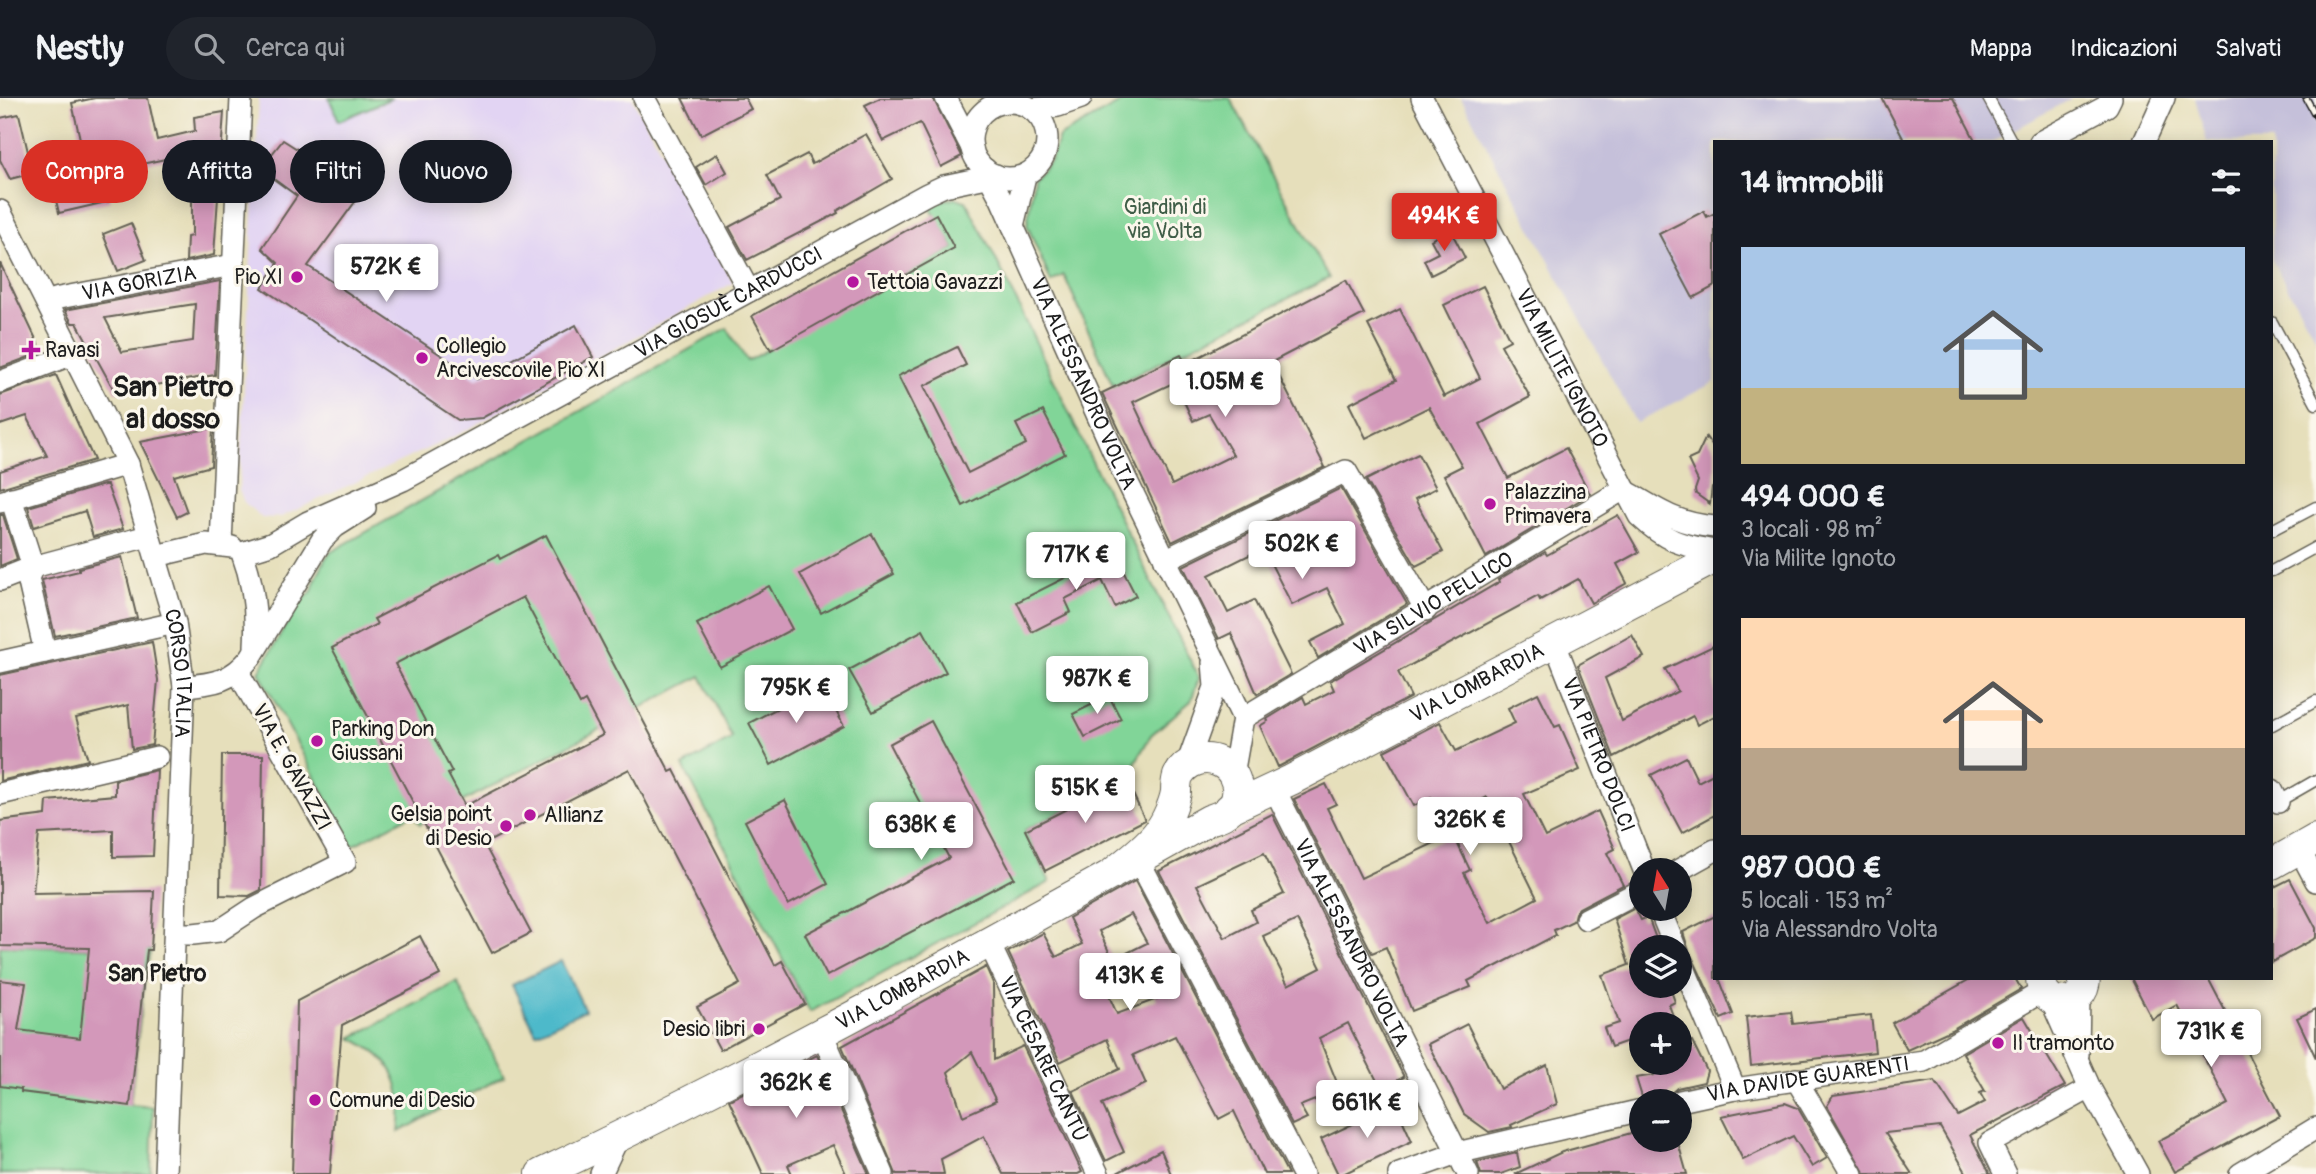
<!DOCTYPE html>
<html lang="it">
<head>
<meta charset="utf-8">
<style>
  :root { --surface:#171b24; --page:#20242c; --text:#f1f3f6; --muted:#9ea1a6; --line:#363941; --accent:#d93025 }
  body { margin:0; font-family:Pangolin,sans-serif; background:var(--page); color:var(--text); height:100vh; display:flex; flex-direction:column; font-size:26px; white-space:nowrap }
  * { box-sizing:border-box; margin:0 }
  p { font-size:23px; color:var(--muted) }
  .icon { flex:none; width:38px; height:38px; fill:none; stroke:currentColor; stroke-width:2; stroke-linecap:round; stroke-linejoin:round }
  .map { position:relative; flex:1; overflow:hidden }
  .panel { position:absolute; left:1713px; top:42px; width:560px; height:840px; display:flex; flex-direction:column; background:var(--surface); border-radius:0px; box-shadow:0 4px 18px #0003 }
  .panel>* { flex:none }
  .banner { position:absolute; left:21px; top:42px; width:665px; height:63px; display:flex; gap:14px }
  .needle { width:46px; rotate:349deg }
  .controls { position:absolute; left:1629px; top:760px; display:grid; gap:14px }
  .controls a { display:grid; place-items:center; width:63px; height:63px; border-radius:50%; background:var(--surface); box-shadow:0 4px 18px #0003; font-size:35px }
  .price { position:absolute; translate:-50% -60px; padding:0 16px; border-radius:7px; background:#fff; color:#222; font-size:23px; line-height:46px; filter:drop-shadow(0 2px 4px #0008) }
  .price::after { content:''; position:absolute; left:50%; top:42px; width:21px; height:16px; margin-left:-10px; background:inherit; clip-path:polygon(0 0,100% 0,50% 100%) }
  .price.selected { background:var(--accent); color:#fff }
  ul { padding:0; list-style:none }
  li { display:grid; align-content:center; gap:14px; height:371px; padding:0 28px }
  li span { display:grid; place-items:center; height:217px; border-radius:0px; color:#555 }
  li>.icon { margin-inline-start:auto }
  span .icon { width:126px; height:126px; fill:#fffc; stroke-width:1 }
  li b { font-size:30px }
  h2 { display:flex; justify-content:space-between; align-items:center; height:84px; padding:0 28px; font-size:30px }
  .tag { padding:0 24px; border-radius:32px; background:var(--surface); box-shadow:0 4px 18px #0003; font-size:24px; line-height:63px }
  .tag.selected { background:var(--accent); color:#fff }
  header { display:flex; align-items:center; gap:42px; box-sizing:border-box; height:98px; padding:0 35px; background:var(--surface); border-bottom:2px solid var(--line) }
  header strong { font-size:33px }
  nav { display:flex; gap:38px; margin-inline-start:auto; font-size:24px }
  .search { width:490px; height:63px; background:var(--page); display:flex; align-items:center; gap:18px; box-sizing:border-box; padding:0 24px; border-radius:38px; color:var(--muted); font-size:26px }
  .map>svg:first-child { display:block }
</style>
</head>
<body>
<header>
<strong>Nestly</strong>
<div class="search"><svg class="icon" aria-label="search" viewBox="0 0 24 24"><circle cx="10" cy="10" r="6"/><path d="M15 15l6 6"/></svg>Cerca qui</div>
<nav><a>Mappa</a><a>Indicazioni</a><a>Salvati</a></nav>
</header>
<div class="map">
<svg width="2316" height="1076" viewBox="0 0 2316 1076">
  <rect width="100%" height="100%" fill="#fbf7ec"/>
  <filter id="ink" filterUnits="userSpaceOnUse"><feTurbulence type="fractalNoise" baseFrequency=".0143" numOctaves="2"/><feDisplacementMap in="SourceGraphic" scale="14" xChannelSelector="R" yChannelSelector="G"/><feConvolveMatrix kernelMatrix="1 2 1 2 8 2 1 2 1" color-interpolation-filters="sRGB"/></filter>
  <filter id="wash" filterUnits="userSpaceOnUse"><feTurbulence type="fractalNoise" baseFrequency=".00686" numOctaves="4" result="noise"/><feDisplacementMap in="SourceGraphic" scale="28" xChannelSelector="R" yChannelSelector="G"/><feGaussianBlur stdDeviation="1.57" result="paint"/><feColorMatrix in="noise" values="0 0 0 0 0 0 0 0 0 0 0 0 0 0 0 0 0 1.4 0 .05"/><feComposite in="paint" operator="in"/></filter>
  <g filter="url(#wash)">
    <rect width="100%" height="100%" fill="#e6dfbb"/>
    <path fill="#e2d4f3" d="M259 0H632L733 185 463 334 281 419 262 420 244 404 239 392Z"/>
    <g fill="#c5c0da">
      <path d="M1461 0H2072L1993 44H1715V284L1636 325Z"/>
      <path d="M2195 0H2316V241L2272 162V44H2207Z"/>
    </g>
    <g fill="#81d598" stroke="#4e785a" stroke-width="2">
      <path d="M329 0H392L339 23Z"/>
      <path d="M1129 0H1230L1329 180 1113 288 1064 177 1051 184 1027 127 1034 80 1051 62 1059 39Z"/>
      <path d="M955 100 966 103 1009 187 1087 353 1199 580 1191 603 1151 637 1126 681 1025 732 1050 784 810 914 683 668 732 640 701 578 420 726 413 716 352 748 259 574 297 508 312 493 314 485 325 461 331 454 727 230 747 263 954 150 928 105Z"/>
      <path d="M0 848 151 852 145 877 130 1007 153 1009 151 1076H0Z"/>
      <path d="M457 884 504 978 399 1034C405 986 395 961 351 940Z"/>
    </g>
    <path fill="#4eb9ca" stroke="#356a73" stroke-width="2" d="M561 863 585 912 536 935 512 887Z"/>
    <g id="blocks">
      <g fill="#d398ba" fill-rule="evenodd">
        <path d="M95 0H148L157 42 195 33 194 19 224 14 214 157 186 163 187 139 192 138V100L203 95 198 81 184 85 180 58 103 74 111 103 59 115 50 76 86 68 72 5Z"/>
        <path d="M682 0H745L751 11 701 37Z"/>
        <path d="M880 0H933L962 58 941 69 920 25 883 43 865 7Z"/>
        <path d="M1882 0H1953L1976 44H1905Z"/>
        <path d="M19 16 33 75 10 81 0 62V20Z"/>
        <path d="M866 36 892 81 837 113 838 115 747 162 729 129 780 102 767 77 807 56 812 66Z"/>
        <path d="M283 42 363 93 308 168 477 281 576 227 593 259 482 320 458 322 262 190 278 165 262 150 297 98 260 71Z"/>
        <path d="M717 56 727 74 706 87 696 69Z"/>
        <path d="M1704 113 1707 119 1715 115V188L1693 200 1659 136Z"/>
        <path d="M936 116 954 150 771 252 752 218Z"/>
        <path d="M131 125 146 162 118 173 103 136Z"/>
        <path d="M1450 131 1465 160 1431 177 1424 162 1438 155 1431 142Z"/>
        <path d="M0 165 42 254 0 270Z"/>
        <path d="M1346 182 1364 216 1272 264 1325 369 1172 444 1102 295 1181 257 1186 266ZM1175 284 1193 323 1209 316 1233 357 1172 387 1133 304Z"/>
        <path d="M220 183 215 277 115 294 77 225H72L65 212ZM195 206 193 243 122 254 105 220Z"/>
        <path d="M1483 188 1510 242 1501 247 1530 299 1480 326 1508 380 1566 350 1590 396 1486 459 1444 377 1462 368 1429 309 1366 340 1349 306 1396 282 1368 227 1400 211 1444 299 1480 280 1444 207Z"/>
        <path d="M957 249 966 267 924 288 968 375 1026 346 1016 326 1043 313 1065 356 963 408 898 278Z"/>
        <path d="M56 277 94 362 0 390V373L47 358 27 318 0 327V297Z"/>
        <path d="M213 330 211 368 174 378 187 414 177 419 140 344Z"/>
        <path d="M1706 339 1715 352V387L1712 389 1710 406 1696 396 1695 392 1698 383 1688 362 1697 358Z"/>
        <path d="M1418 356 1436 390 1415 401 1443 454 1416 468 1366 382Z"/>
        <path d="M104 387H107L123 431 93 439 85 413 34 429 28 409Z"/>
        <path d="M1341 390 1407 506 1318 560 1310 544 1345 526 1327 490 1292 507 1263 450 1209 477 1228 515 1254 502 1291 576 1257 596 1231 535 1219 541 1183 468Z"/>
        <path d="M0 417H3L17 461 0 468Z"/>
        <path d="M1618 417 1639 454 1617 466 1627 485 1591 505 1578 481 1540 502 1538 498 1398 574 1411 599 1278 669 1260 628 1268 623 1267 621 1303 599 1306 606 1334 592 1330 583 1499 484 1498 482 1545 454 1547 457Z"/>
        <path d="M872 436 894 476 821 515 800 476Z"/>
        <path d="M546 437 670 674 674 672 775 867 782 863 805 906 720 952 697 909 740 886 629 671 484 746 531 835 492 855 332 550 377 526 374 521 498 457 500 461ZM523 499 580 606 585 603 603 637 465 708 448 676 452 674 395 566Z"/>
        <path d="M1114 455 1136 498 1115 509 1102 482 1065 501 1071 514 1032 534 1017 504Z"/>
        <path d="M122 459 137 520 55 538 42 482 79 473V470Z"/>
        <path d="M769 488 792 531 720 569 697 526Z"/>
        <path d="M923 532 946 574 873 614 849 572Z"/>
        <path d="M1632 537 1644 559 1605 580 1622 623 1678 593 1665 571 1715 547V618L1697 627 1693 618 1614 659 1578 567Z"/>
        <path d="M152 544 158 582 152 647 132 651 128 607 76 620 88 662 0 683V577Z"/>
        <path d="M822 587 844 628 771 667 749 625Z"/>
        <path d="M1538 595 1555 629 1560 627 1580 672 1524 696 1545 739 1598 713 1615 751 1607 755 1623 787 1579 810 1575 815 1573 823 1554 832 1556 837 1468 883 1471 889 1412 913 1386 849 1372 855 1294 701 1326 686 1336 706 1327 710 1361 780 1453 736 1470 772 1464 775 1490 825 1537 800 1487 699 1444 722 1431 699 1414 708 1384 653 1440 624 1456 653 1515 625 1508 610Z"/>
        <path d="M1109 598 1121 621 1085 639 1073 616Z"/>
        <path d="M931 623 1014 780 827 878 805 836 949 760 889 646Z"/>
        <path d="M222 657H263L261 792 249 798 220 797Z"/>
        <path d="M1686 659 1698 684 1715 675V717L1682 735 1651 677Z"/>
        <path d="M157 672 153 758 113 759V732L39 736 33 795 154 793 151 852H147L130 1008 21 994V991L0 988V882L26 885 18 932 80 940 89 850 0 848V723L46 717 47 703 115 697V682Z"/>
        <path d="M1126 681 1145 722 1045 773 1025 732Z"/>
        <path d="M785 702 828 786 788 807 745 723Z"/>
        <path d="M1272 716 1404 979 1381 991 1348 925 1319 940 1340 992 1300 1008 1307 1020 1292 1027 1159 773ZM1264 755 1284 796 1251 812 1256 824 1225 840 1197 787ZM1297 822 1321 870 1288 887 1263 838Z"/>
        <path d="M2290 781 2316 830V840L2272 864V790Z"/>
        <path d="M1135 783 1288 1076H1264L1234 1013 1219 1021 1175 938 1133 957 1146 986 1102 1006 1124 1054 1106 1063 1073 993 1120 971 1107 941 1060 964 1008 854 1043 835 1056 859 1082 846 1069 820ZM1131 816 1147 845 1113 862 1099 833ZM1140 868 1157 901 1117 916 1105 889Z"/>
        <path d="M1635 810 1641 822 1648 819 1659 849H1642V887H1669L1675 904 1669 907 1676 926H1642V938L1611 949 1604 930 1619 925 1602 877 1629 867 1614 821Z"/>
        <path d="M1715 818V880H1719L1733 916 1721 921 1688 850 1683 834Z"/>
        <path d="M420 838 440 877 342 927 330 1076H292L297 903Z"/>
        <path d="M986 869 993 885 994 962 1023 948 1082 1074 1078 1076H1003L984 1038 941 1061 944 1076H896L842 948ZM972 954 996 1003 963 1018 948 974Z"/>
        <path d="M1972 880H2015L2021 891 1951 932 1907 952 1892 925Z"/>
        <path d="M2131 880H2208L2280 1018 2175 1074 2158 1043 2228 1006 2177 907 2152 921Z"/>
        <path d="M2316 911V960L2297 920Z"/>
        <path d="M1791 914 1793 926 1871 917 1875 954 1751 968 1746 919Z"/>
        <path d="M2024 919 2065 988 1970 1037 1990 1076H1967L1940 1029 1885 1035 1912 1076H1865L1827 1008 1833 998 1935 983 1958 1018 1985 1004 1980 995 1985 993 1963 955Z"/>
        <path d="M1467 926 1500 991 1547 967 1557 1006 1511 1027 1512 1029 1489 1034 1464 1016 1428 946Z"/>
        <path d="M1692 943 1707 973 1704 984 1677 990 1669 997 1649 1001 1642 999 1636 980 1654 977 1657 964H1680V948Z"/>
        <path d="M817 957 869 1076H846L833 1047 788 1067 792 1076H763L729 1002Z"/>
        <path d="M1785 1005 1798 1010 1827 1060 1812 1069 1793 1038 1743 1062 1721 1018Z"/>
        <path d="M1395 1006 1412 1043 1343 1076H1338L1321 1041Z"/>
        <path d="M1642 1032V1041H1677L1687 1076H1515L1562 1054Z"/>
        <path d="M1161 1052 1171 1076H1115Z"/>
        <path d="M1517 1055 1520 1069 1501 1076H1481L1477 1064Z"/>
      </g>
    </g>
  </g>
  <g filter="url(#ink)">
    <use href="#blocks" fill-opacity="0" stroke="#636054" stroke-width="2"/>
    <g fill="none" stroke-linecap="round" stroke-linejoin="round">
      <g stroke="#636054" stroke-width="13">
        <g id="lane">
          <path d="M1988 0 2012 44"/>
          <path d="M2272 224 2316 306"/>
          <path d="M2272 432 2316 409"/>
          <path d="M2272 473 2316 449"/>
          <path d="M2272 627 2316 603"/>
          <path d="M2276 705 2316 682"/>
        </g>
      </g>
      <g stroke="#636054" stroke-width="24">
        <g id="street">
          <path d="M644 0 749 193"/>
          <path d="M946 0 972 50"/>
          <path id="s1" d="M1422 0 1639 418C1666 443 1679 447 1715 453"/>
          <circle cx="1009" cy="42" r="38"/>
          <path d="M1031 11 1058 8 1081 0"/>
          <path d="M2040 44 2107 8 2111 0"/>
          <path d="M2144 44 2164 0"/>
          <path id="s2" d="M985 71 1001 101 1125 379 1243 620 1233 677"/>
          <path id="s3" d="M0 113 128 366 175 525 184 588 165 1076"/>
          <path d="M1013 128 1025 78"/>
          <path id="s4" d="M47 204 59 200 233 167"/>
          <path d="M0 284 73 256"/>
          <path d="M1626 393C1658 412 1677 426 1715 429"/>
          <path d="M11 400 33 469 28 480 45 554"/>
          <path d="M0 404 128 366"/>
          <path d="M221 446 241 0"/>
          <path id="s5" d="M242 455 271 446 308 424 403 382 927 96 944 88 996 77"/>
          <path d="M242 455C253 484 257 517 255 548"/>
          <path d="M156 458 206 446 232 449"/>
          <path d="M1165 462 1346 373 1426 512"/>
          <path d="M0 482 33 469 148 438"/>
          <path id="s6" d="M1554 543 1644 772"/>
          <path d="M0 564 175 525"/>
          <path d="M184 588C214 586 232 583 251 559L322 442 335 429 365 410"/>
          <path id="s7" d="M1243 620 1624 391"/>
          <path d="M1187 667 1215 589 1213 564"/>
          <path id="s8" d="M1274 690 1468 1076"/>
          <path d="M2272 692 2278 704"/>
          <path d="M0 696 157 659"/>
          <path d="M2299 751 2316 783"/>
          <path d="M1138 761 1303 1076"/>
          <path d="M1679 772 1715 752"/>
          <path d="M1659 810 1675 849"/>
          <path d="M1586 821 1642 792"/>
          <path d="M175 836H193L219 833 254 810 345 764 238 574"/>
          <path id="s9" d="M989 845 1098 1076"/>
          <path d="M1680 860 1735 991"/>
          <path d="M2051 902 2090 990 2138 1076"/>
          <path d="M821 933 883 1076"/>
          <path d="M2078 957 2079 898"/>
          <path d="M1796 981 1852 1076"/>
          <path id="s10" d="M1680 1003 1735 991 1924 963 2043 893"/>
          <path d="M601 1076 618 1040"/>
          <path d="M1399 1076 1457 1055 1642 1012"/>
          <path d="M2005 1076 1990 1045 2090 990"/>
          <path d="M2240 1076 2316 1030"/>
        </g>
      </g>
      <g stroke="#636054" stroke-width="32">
        <g id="secondary">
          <path id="s11" d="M1229 711 1291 682 1715 460"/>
          <path d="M2272 766 2316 741"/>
          <path d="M2041 880C2041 912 2085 912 2085 880"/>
          <path id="s12" d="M541 1076C769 968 989 845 1209 722 1217 719 1226 717 1232 709 1243 695 1236 671 1219 664 1204 657 1186 663 1178 678 1176 684 1176 689 1176 694 1174 706 1166 724 1159 733 1147 750 1127 763 1111 777"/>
        </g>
      </g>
      <use href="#lane" stroke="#fff" stroke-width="10"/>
      <use href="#street" stroke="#fff" stroke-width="21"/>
      <use href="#secondary" stroke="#fff" stroke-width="30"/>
      <g stroke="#1c1c1c" stroke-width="8">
        <path id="rail" d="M2306 0 2316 18"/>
      </g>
      <use href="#rail" stroke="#fbf7ec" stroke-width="5" stroke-dasharray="16" stroke-linecap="butt"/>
    </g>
  </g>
  <g fill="#b5179e" stroke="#fbf7ec" stroke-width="2.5">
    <circle cx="297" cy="179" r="7"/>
    <circle cx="853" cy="184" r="7"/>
    <path d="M27.5 241.5h7v7h7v7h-7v7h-7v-7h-7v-7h7z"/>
    <circle cx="422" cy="260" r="7"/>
    <circle cx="1490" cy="406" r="7"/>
    <circle cx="317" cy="643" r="7"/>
    <circle cx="530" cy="717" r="7"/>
    <circle cx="506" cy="728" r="7"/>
    <circle cx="759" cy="931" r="7"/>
    <circle cx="1998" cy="945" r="7"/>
    <circle cx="315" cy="1002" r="7"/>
  </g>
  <g text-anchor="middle" stroke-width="6" stroke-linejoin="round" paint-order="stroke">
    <g font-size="21" fill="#3f5d47" stroke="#fbf7ec">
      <text x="1165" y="116">Giardini di<tspan x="1165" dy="24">via Volta</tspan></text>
    </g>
    <g font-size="21" fill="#1c1c1c" stroke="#fbf7ec" text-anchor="start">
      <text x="283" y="186" text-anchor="end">Pio XI</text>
      <text x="867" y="191">Tettoia Gavazzi</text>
      <text x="436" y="255">Collegio<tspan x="436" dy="24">Arcivescovile Pio XI</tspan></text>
      <text x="45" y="259">Ravasi</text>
      <text x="1504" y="401">Palazzina<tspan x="1504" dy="24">Primavera</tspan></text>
      <text x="331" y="638">Parking Don<tspan x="331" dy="24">Giussani</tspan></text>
      <text x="492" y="723" text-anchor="end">Gelsia point<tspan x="492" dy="24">di Desio</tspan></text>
      <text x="544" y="724">Allianz</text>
      <text x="745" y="938" text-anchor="end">Desio libri</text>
      <text x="2012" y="952">Il tramonto</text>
      <text x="329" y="1009">Comune di Desio</text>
    </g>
    <g font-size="21" fill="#1c1c1c" stroke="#fbf7ec">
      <text dy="7" stroke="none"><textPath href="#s4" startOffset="94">VIA GORIZIA</textPath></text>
      <text dy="7" stroke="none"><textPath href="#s5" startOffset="548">VIA GIOSUÈ CARDUCCI</textPath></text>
      <text dy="7" stroke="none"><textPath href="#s1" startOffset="304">VIA MILITE IGNOTO</textPath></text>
      <text dy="7" stroke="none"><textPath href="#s2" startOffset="236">VIA ALESSANDRO VOLTA</textPath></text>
      <text dy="7" stroke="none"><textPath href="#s7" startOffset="222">VIA SILVIO PELLICO</textPath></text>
      <text dy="7" stroke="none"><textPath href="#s3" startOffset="500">CORSO ITALIA</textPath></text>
      <text dy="7" stroke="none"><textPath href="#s11" startOffset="278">VIA LOMBARDIA</textPath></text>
      <text dy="7" stroke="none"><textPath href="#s6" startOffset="122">VIA PIETRO DOLCI</textPath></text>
      <text transform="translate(292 669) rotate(61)" y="7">VIA E. GAVAZZI</text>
      <text dy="7" stroke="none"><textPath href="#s8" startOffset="173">VIA ALESSANDRO VOLTA</textPath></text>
      <text dy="7" stroke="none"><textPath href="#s12" startOffset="406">VIA LOMBARDIA</textPath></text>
      <text dy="7" stroke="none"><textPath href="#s9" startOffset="128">VIA CESARE CANTÙ</textPath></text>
      <text dy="7" stroke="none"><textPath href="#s10" startOffset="130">VIA DAVIDE GUARENTI</textPath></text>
    </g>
    <g font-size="23" font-weight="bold" fill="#1c1c1c" stroke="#fbf7ec">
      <text x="157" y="883">San Pietro</text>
    </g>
    <g font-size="28" font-weight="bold" fill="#1c1c1c" stroke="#fbf7ec">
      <text x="173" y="298">San Pietro<tspan x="173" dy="32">al dosso</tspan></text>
    </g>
  </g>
</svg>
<div class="controls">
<a><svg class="needle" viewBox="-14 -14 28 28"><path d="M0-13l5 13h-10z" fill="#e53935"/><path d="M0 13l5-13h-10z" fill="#9ea1a6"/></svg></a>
<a><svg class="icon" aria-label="layers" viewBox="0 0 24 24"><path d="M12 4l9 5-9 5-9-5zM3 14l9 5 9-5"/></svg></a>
<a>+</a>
<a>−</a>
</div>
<b class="price selected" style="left:1444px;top:155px">494K €</b>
<b class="price" style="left:386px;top:206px">572K €</b>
<b class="price" style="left:1225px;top:321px">1.05M €</b>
<b class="price" style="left:1302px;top:483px">502K €</b>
<b class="price" style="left:1076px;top:494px">717K €</b>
<b class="price" style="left:1097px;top:618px">987K €</b>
<b class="price" style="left:796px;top:627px">795K €</b>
<b class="price" style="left:1085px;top:727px">515K €</b>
<b class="price" style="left:1470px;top:759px">326K €</b>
<b class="price" style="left:921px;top:764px">638K €</b>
<b class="price" style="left:1130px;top:915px">413K €</b>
<b class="price" style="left:2211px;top:971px">731K €</b>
<b class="price" style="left:796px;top:1022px">362K €</b>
<b class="price" style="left:1367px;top:1042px">661K €</b>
<div class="banner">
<a class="tag selected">Compra</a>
<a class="tag">Affitta</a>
<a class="tag">Filtri</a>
<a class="tag">Nuovo</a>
</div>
<section class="panel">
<h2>14 immobili<svg class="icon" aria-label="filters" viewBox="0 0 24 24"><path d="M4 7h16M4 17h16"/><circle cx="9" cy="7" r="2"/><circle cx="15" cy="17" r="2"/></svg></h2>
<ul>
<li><span style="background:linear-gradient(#a9c7e8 65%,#c2b280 0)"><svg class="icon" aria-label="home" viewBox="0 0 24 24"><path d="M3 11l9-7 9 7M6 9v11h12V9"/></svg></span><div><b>494 000 €</b><p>3 locali · 98 m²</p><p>Via Milite Ignoto</p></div></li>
<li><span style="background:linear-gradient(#ffd9b3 60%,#b9a48a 0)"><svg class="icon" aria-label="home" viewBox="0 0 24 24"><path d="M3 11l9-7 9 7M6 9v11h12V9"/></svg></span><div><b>987 000 €</b><p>5 locali · 153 m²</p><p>Via Alessandro Volta</p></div></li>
</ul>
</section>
</div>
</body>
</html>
